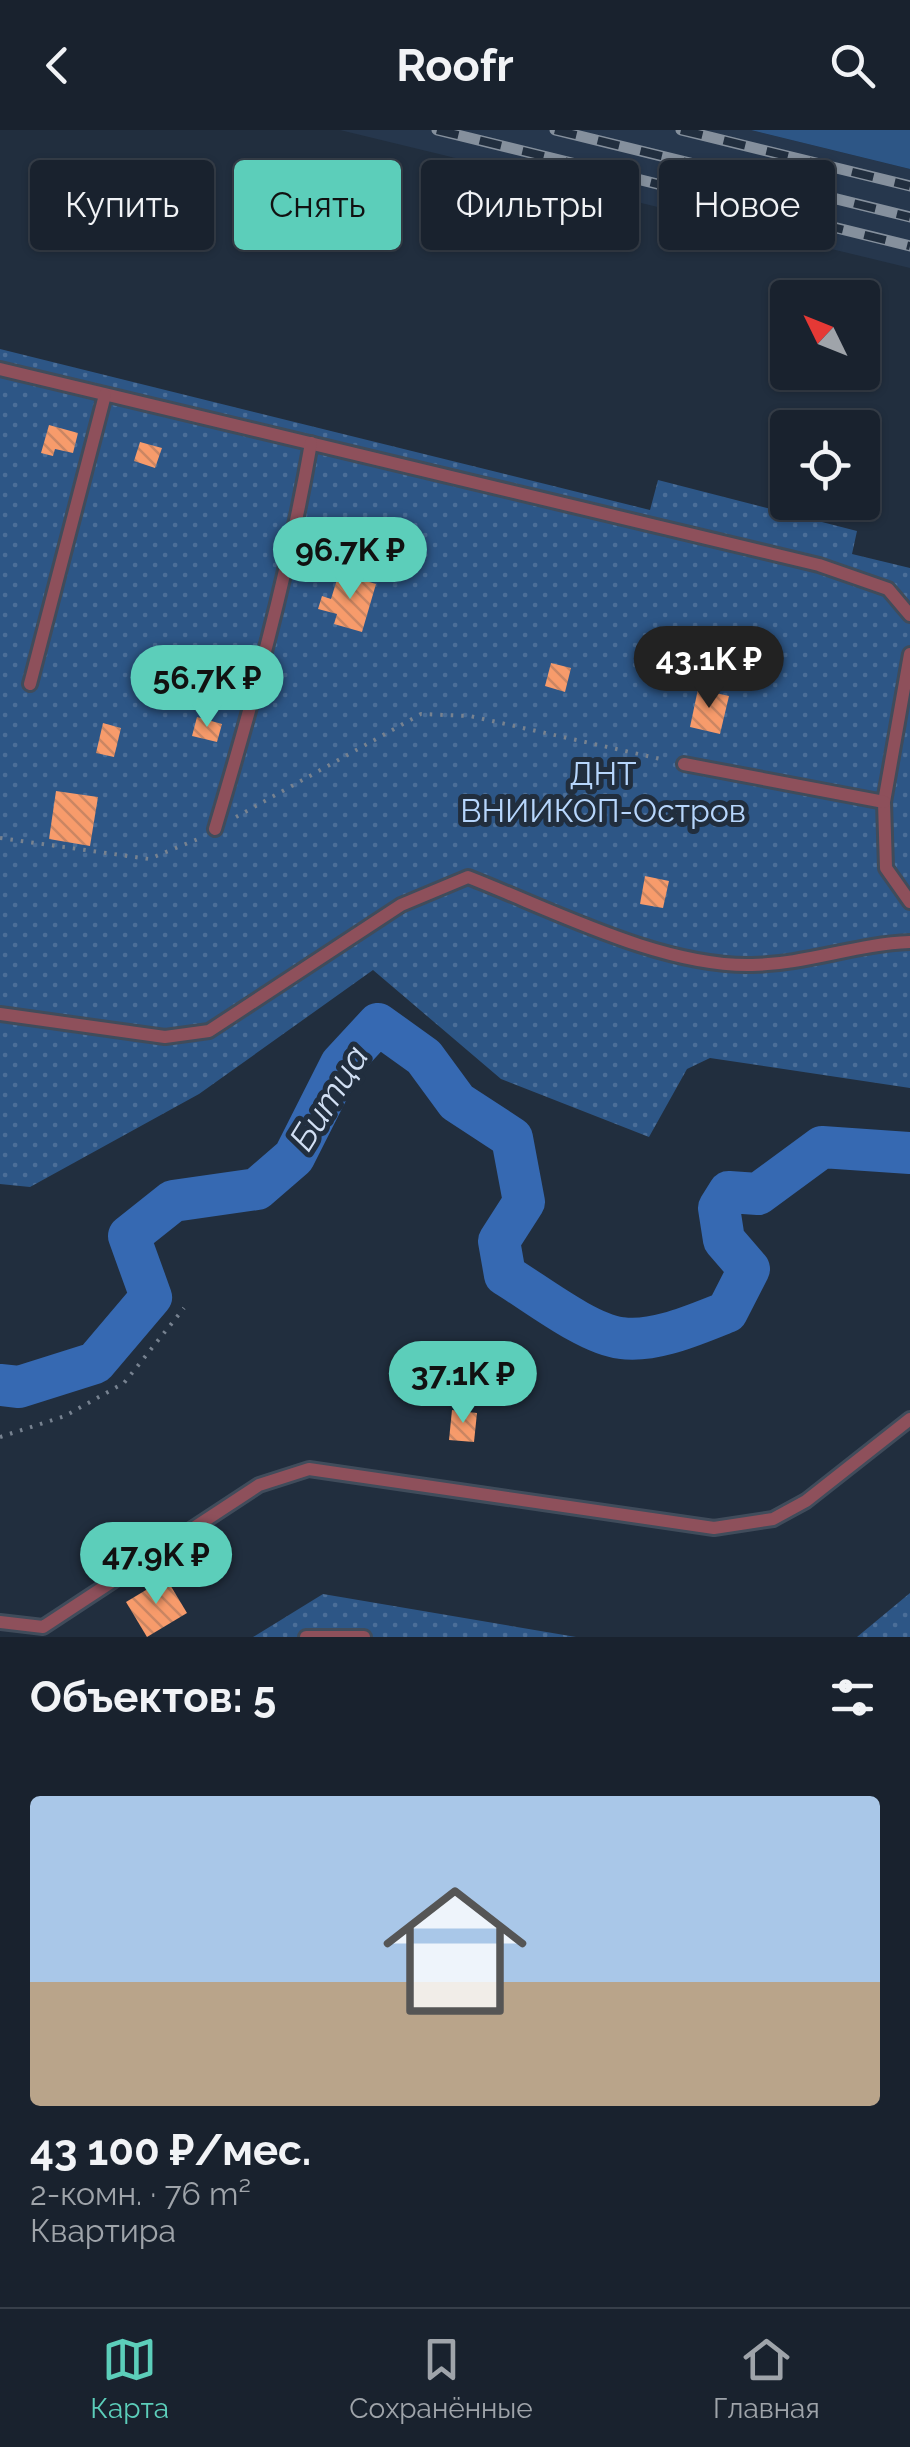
<!DOCTYPE html>
<html lang="ru">
<head>
<meta charset="utf-8">
<style>
  :root { --surface:#19222e; --page:#262f3a; --text:#f1f3f6; --muted:#9fa4aa; --line:#373f4a; --accent:#5cceba }
  body { margin:0; font-family:Raleway,sans-serif; background:var(--page); color:var(--text); height:100vh; display:flex; flex-direction:column; font-size:38px; white-space:nowrap }
  * { box-sizing:border-box; margin:0 }
  p { font-size:32px; color:var(--muted) }
  .icon { flex:none; width:55px; height:55px; fill:none; stroke:currentColor; stroke-width:2; stroke-linecap:round; stroke-linejoin:round }
  .map { position:relative; height:1507px; overflow:hidden }
  .drawer { display:flex; flex-direction:column; background:var(--surface); flex:1 }
  .drawer>* { flex:none }
  .banner { position:absolute; left:30px; top:30px; width:850px; height:90px; display:flex; gap:20px }
  .needle { width:65px; rotate:313deg }
  .buttons { position:absolute; left:770px; top:150px; display:grid; gap:20px }
  .buttons a { display:grid; place-items:center; width:110px; height:110px; border-radius:10px; background:var(--surface); box-shadow:0 2px 8px #0004,0 0 0 2px var(--line); font-size:50px }
  .price { position:absolute; translate:-50% -85px; padding:0 22px; border-radius:35px; background:var(--accent); color:#111; font-size:32px; line-height:65px; filter:drop-shadow(0 2px 5px #0008) }
  .price::after { content:''; position:absolute; left:50%; top:60px; width:30px; height:22px; margin-left:-15px; background:inherit; clip-path:polygon(0 0,100% 0,50% 100%) }
  .price.on { background:#222; color:#fff }
  ul { padding:0; list-style:none }
  li { display:grid; align-content:center; gap:20px; height:530px; padding:0 30px }
  li+li { border-top:2px solid var(--line) }
  li span { display:grid; place-items:center; height:310px; border-radius:10px; color:#555 }
  li>.icon { margin-inline-start:auto }
  span .icon { width:180px; height:180px; fill:#fffc; stroke-width:1 }
  li b { font-size:42px }
  h2 { display:flex; justify-content:space-between; align-items:center; height:120px; padding:0 30px; font-size:42px }
  .tag { padding:0 35px; border-radius:10px; background:var(--surface); box-shadow:0 2px 8px #0004,0 0 0 2px var(--line); font-size:35px; line-height:90px }
  .tag.on { background:var(--accent); color:#111 }
  header { display:flex; justify-content:space-between; align-items:center; height:130px; padding:0 30px; background:var(--surface); font-size:45px; font-weight:700 }
  .menu { display:flex; justify-content:space-around; align-items:center; height:140px; border-top:2px solid var(--line); background:var(--surface); font-size:28px; color:var(--muted) }
  .menu a { display:grid; justify-items:center; gap:5px }
  .menu .on { color:var(--accent) }
  .map>svg:first-child { display:block }
</style>
</head>
<body>
<header><svg class="icon" aria-label="back" viewBox="0 0 24 24"><path d="M15 5l-7 7 7 7"/></svg>Roofr<svg class="icon" aria-label="search" viewBox="0 0 24 24"><circle cx="10" cy="10" r="6"/><path d="M15 15l6 6"/></svg></header>
<div class="map">
<svg width="910" height="1507" viewBox="0 0 910 1507">
  <defs>
    <pattern id="garden-dots" width="8" height="8" patternUnits="userSpaceOnUse" patternTransform="scale(2.5)"><rect width="8" height="8" fill="#2d5686"/><path d="M2 2h.1M6 6h.1" fill="none" stroke="#4b6e98" stroke-width="1.8" stroke-linecap="round"/></pattern>
    <pattern id="building-back-hatch" width="6" height="6" patternUnits="userSpaceOnUse" patternTransform="scale(2.5)"><rect width="6" height="6" fill="#f79b6b"/><path d="M-1 5l2 2M0 0l6 6M5-1l2 2" fill="none" stroke="#ca8663"/></pattern>
  </defs>
  <rect width="100%" height="100%" fill="#212e3e"/>
  <path fill="#26374d" d="M340 0H751L910 39V138Z"/>
  <path fill="#2d5686" d="M751 0H910V39Z"/>
  <g fill="url(#garden-dots)">
    <path d="M0 219 650 380 658 350 857 401 852 424 910 438V958L710 928 687 939 649 1007 501 949 373 840 199 964 30 1057 0 1054Z"/>
    <path d="M910 1463V1507H857Z"/>
    <path d="M323 1464 576 1507H253Z"/>
  </g>
  <g fill="none" stroke-linecap="round" stroke-linejoin="round">
    <path stroke="#3669b2" stroke-width="42" d="M0 1255 19 1257 95 1233 151 1167 129 1106 173 1071 257 1059 294 1027 341 934 378 894 424 927 457 972 512 1008 524 1072 499 1111 505 1145C535 1163 587 1204 621 1208 655 1213 696 1194 727 1182L749 1139 724 1110 719 1078 729 1062 758 1064 822 1017 910 1023"/>
  </g>
  <g fill="url(#building-back-hatch)">
    <path d="M49 295 78 303 73 323 55 319 53 326 41 323Z"/>
    <path d="M140 312 162 318 155 338 134 331Z"/>
    <path d="M339 443 376 454 362 502 334 494 337 484 318 479 322 466 331 469Z"/>
    <path d="M551 533 571 538 565 562 545 556Z"/>
    <path d="M698 559 729 566 720 604 690 597Z"/>
    <path d="M197 587 222 594 217 612 192 606Z"/>
    <path d="M103 593 121 598 114 627 96 623Z"/>
    <path d="M56 661 98 667 90 716 49 709Z"/>
    <path d="M645 746 669 751 663 778 640 774Z"/>
    <path d="M452 1280 477 1283 474 1312 449 1310Z"/>
    <path d="M166 1448 187 1483 147 1507 126 1472Z"/>
  </g>
  <g fill="none" stroke-linecap="round" stroke-linejoin="round">
    <g stroke="#404c5b" stroke-width="18">
      <g id="service">
        <path d="M0 239 819 435 888 459 910 485"/>
        <path d="M910 524 884 672 886 738 910 772"/>
        <path d="M30 554 105 265"/>
        <path d="M684 634 884 672"/>
        <path d="M215 699C253 571 288 445 311 313"/>
        <path d="M0 884 165 907 209 901 401 775 468 747C553 780 661 837 752 835 807 834 856 814 910 812"/>
        <path d="M0 1492 43 1497 259 1355 309 1339 714 1398 773 1389 806 1371 910 1289"/>
        <path d="M306 1507H364"/>
      </g>
    </g>
    <g stroke="#778290" stroke-width="4" stroke-dasharray="2.5 8" stroke-linecap="butt">
      <path d="M236 687 421 584 470 586 665 630"/>
      <path d="M0 708 149 729 198 709"/>
      <path d="M0 1307 65 1286 124 1253 184 1178"/>
    </g>
    <use href="#service" stroke="#8e505b" stroke-width="12"/>
    <g stroke="#85909d" stroke-width="11">
      <g id="rail">
        <path d="M437 0 910 116"/>
        <path d="M555 0 910 87"/>
        <path d="M681 0 910 56"/>
      </g>
    </g>
    <use href="#rail" stroke="#212e3e" stroke-width="8" stroke-dasharray="22" stroke-linecap="butt"/>
  </g>
  <g text-anchor="middle" stroke-width="10" stroke-linejoin="round" paint-order="stroke">
    <g font-size="32" fill="#b7d6fc" stroke="#212e3e">
      <text x="603" y="655">ДНТ<tspan x="603" dy="37">ВНИИКОП-Остров</tspan></text>
    </g>
    <g font-size="35" font-style="italic" fill="#d1dff3" stroke="#212e3e">
      <text transform="translate(329 968) rotate(-58)" y="12">Битца</text>
    </g>
  </g>
</svg>
<div class="buttons">
<a><svg class="needle" viewBox="-14 -14 28 28"><path d="M0-13l5 13h-10z" fill="#e53935"/><path d="M0 13l5-13h-10z" fill="#9fa4aa"/></svg></a>
<a><svg class="icon" aria-label="locate" viewBox="0 0 24 24"><circle cx="12" cy="12" r="6"/><path d="M12 2v4M12 18v4M2 12h4M18 12h4"/></svg></a>
</div>
<b class="price" style="left:350px;top:472px">96.7K ₽</b>
<b class="price on" style="left:709px;top:581px">43.1K ₽</b>
<b class="price" style="left:207px;top:600px">56.7K ₽</b>
<b class="price" style="left:463px;top:1296px">37.1K ₽</b>
<b class="price" style="left:156px;top:1477px">47.9K ₽</b>
<div class="banner">
<a class="tag">Купить</a>
<a class="tag on">Снять</a>
<a class="tag">Фильтры</a>
<a class="tag">Новое</a>
</div>
</div>
<section class="drawer">
<h2>Объектов: 5<svg class="icon" aria-label="filters" viewBox="0 0 24 24"><path d="M4 7h16M4 17h16"/><circle cx="9" cy="7" r="2"/><circle cx="15" cy="17" r="2"/></svg></h2>
<ul>
<li><span style="background:linear-gradient(#a9c7e8 60%,#b9a48a 0)"><svg class="icon" aria-label="home" viewBox="0 0 24 24"><path d="M3 11l9-7 9 7M6 9v11h12V9"/></svg></span><div><b>43 100 ₽/мес.</b><p>2-комн. · 76 m²</p><p>Квартира</p></div></li>
</ul>
</section>
<nav class="menu">
<a class="on"><svg class="icon" aria-label="map" viewBox="0 0 24 24"><path d="M3 6l6-2 6 2 6-2v14l-6 2-6-2-6 2zM9 4v14M15 6v14"/></svg>Карта</a>
<a><svg class="icon" aria-label="saved" viewBox="0 0 24 24"><path d="M7 4h10v16l-5-4-5 4z"/></svg>Сохранённые</a>
<a><svg class="icon" aria-label="home" viewBox="0 0 24 24"><path d="M3 11l9-7 9 7M6 9v11h12V9"/></svg>Главная</a>
</nav>
</body>
</html>
